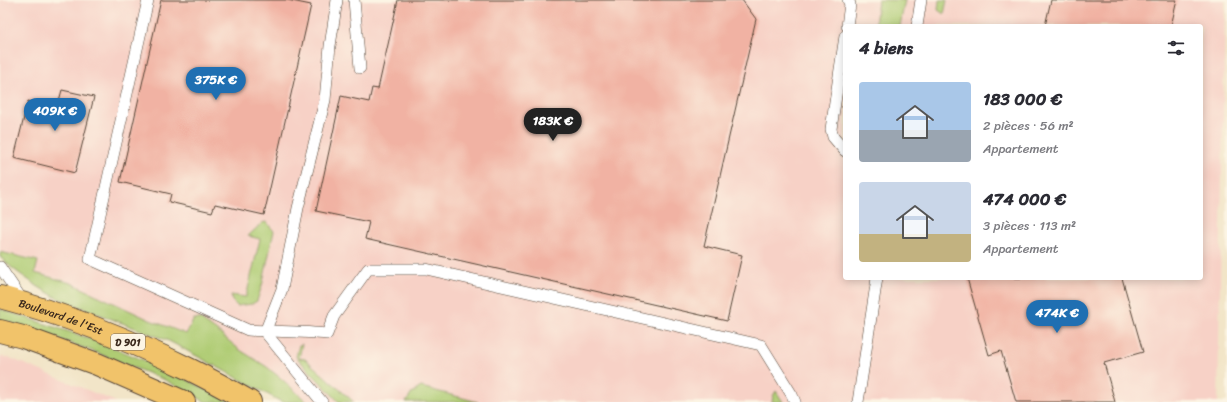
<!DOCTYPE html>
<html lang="fr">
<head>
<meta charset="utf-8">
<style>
  :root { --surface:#fff; --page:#f2f2f3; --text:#2b2b33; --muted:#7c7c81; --accent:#1f6fb2 }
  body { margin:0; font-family:Sriracha,sans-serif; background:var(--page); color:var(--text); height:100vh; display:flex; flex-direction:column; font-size:15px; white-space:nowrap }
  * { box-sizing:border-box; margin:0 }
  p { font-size:13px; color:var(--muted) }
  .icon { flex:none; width:22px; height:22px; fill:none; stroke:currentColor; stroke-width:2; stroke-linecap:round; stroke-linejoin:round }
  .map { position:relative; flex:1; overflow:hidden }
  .sheet { position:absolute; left:843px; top:24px; width:360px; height:256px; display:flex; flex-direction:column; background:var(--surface); border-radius:4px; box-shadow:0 2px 10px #0003 }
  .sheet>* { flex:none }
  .price { position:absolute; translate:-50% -34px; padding:0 9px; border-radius:14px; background:var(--accent); color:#fff; font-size:13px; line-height:26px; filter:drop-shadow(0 1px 2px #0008) }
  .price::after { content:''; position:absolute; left:50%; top:24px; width:12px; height:9px; margin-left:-6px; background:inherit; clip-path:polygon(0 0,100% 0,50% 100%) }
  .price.active { background:#222; color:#fff }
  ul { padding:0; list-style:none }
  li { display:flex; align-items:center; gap:12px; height:100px; padding:0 16px }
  li span { display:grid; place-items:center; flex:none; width:112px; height:80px; border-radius:4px; color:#555 }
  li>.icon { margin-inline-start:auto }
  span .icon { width:48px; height:48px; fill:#fffc; stroke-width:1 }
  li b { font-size:17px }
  h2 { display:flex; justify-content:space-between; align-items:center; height:48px; padding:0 16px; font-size:17px }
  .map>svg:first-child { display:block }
</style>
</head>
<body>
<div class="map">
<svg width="1227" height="402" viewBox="0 0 1227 402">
  <rect width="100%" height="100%" fill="#fcf5e5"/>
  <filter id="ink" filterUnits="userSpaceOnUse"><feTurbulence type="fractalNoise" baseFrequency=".025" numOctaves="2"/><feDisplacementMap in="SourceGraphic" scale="8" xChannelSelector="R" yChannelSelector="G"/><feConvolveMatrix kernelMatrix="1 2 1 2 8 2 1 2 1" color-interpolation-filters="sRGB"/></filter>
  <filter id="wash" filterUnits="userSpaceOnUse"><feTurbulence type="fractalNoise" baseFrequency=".012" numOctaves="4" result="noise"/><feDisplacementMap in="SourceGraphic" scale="16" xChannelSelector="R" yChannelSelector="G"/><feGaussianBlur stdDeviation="0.9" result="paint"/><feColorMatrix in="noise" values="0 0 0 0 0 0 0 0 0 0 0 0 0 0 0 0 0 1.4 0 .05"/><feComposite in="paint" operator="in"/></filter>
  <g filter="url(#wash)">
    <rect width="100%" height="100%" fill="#f2e5c8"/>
    <g fill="#f7d1c6" fill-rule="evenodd">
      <path d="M0 0H1225L1218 402H307L284 381 267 367 240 350 217 331 200 319H194L187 334 150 320 62 279 35 273 38 260 0 252ZM845 26H1201V278H845Z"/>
      <path d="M0 356 10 358 116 402H0Z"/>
    </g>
    <g fill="#afcc73" stroke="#757b48">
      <path d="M878 0H905L900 26H875Z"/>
      <path d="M939 0H947L944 14 938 10Z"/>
      <path d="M266 222 274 231 263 282 257 301 252 304 237 306 232 301 231 295 246 297 260 239 248 236 262 223Z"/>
      <path d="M0 252 38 261 35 273 71 283 150 320 186 334 194 319H200L217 331 240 350 267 367 284 381 307 402H282L169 341 57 298 37 286 12 268 0 257Z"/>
      <path d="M0 309 94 340 170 371 230 402H206L165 380 90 350 0 319Z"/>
      <path d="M302 344 299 358 305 359 354 402H339L296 357 299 345Z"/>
      <path d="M421 387 478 402H406L412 393Z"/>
      <path d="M776 391 783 402H772L773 396Z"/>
    </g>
    <g id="blocks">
      <g fill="#f1b2a3">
        <path d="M161 0H287L311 5 264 215 215 204 212 212 169 202 171 194 120 182Z"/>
        <path d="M398 0H742L756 19 704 246 742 255 727 321 365 239 369 222 316 211 341 96 369 102 372 88 378 89Z"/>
        <path d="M1051 0H1177L1171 26H1045Z"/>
        <path d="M62 90 94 97 75 173 14 158 28 101 57 108Z"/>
        <path d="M967 278H1122L1143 352 1104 363 1115 402H1016L1001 351 989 355Z"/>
      </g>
    </g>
  </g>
  <g filter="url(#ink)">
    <use href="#blocks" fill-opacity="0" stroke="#564638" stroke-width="1"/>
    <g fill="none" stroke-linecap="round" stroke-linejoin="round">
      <g stroke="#564638" stroke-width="12">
        <g id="lane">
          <path d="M148 0 90 259 248 330C274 332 301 331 327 334L334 316 368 269H426L761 345 792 395 795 402"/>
          <path d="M354 0 360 68"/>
          <path d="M847 26 850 4 848 0"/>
          <path d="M917 26 921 0"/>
          <path d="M845 36 831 129 833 137 845 151"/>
          <path d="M0 267 23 301"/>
          <path d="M265 332 282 289 298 208 325 100 330 46 337 0"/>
          <path d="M265 332 322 402"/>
          <path d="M858 402 877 278"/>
        </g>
      </g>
      <g stroke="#564638" stroke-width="24">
        <g id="primary">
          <path id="s1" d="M0 297C64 314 132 341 191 370 211 380 231 391 250 402"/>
          <path d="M0 331 23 337 97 364 184 402"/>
        </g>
      </g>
      <use href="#lane" stroke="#fff" stroke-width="11"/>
      <use href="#primary" stroke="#f1c36a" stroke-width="22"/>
    </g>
  </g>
  <g text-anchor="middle" stroke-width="3" stroke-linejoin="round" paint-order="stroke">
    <rect fill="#fcf5e5" stroke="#75675a" stroke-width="1" x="111" y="334" width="34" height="16" rx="3"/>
    <g font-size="10" font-weight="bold" fill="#3b2a1e">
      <text x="128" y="346">D 901</text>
    </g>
    <g font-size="11" fill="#3b2a1e" stroke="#fcf5e5">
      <text dy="4" stroke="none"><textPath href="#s1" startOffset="64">Boulevard de l'Est</textPath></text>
    </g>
  </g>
</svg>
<b class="price" style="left:216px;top:101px">375K €</b>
<b class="price" style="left:55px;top:132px">409K €</b>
<b class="price active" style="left:553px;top:142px">183K €</b>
<b class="price" style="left:1057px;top:334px">474K €</b>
<section class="sheet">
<h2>4 biens<svg class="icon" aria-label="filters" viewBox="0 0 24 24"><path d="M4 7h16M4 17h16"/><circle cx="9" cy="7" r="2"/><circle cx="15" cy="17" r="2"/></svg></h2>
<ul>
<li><span style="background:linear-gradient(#a9c7e8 60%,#9aa5b1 0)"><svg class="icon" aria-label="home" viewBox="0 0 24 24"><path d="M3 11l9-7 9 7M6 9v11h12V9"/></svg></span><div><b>183 000 €</b><p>2 pièces · 56 m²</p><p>Appartement</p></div></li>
<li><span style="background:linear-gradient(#c9d6e8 65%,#c2b280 0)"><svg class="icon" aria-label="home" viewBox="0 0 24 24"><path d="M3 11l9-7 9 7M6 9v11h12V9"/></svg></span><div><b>474 000 €</b><p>3 pièces · 113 m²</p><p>Appartement</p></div></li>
</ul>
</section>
</div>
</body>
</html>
